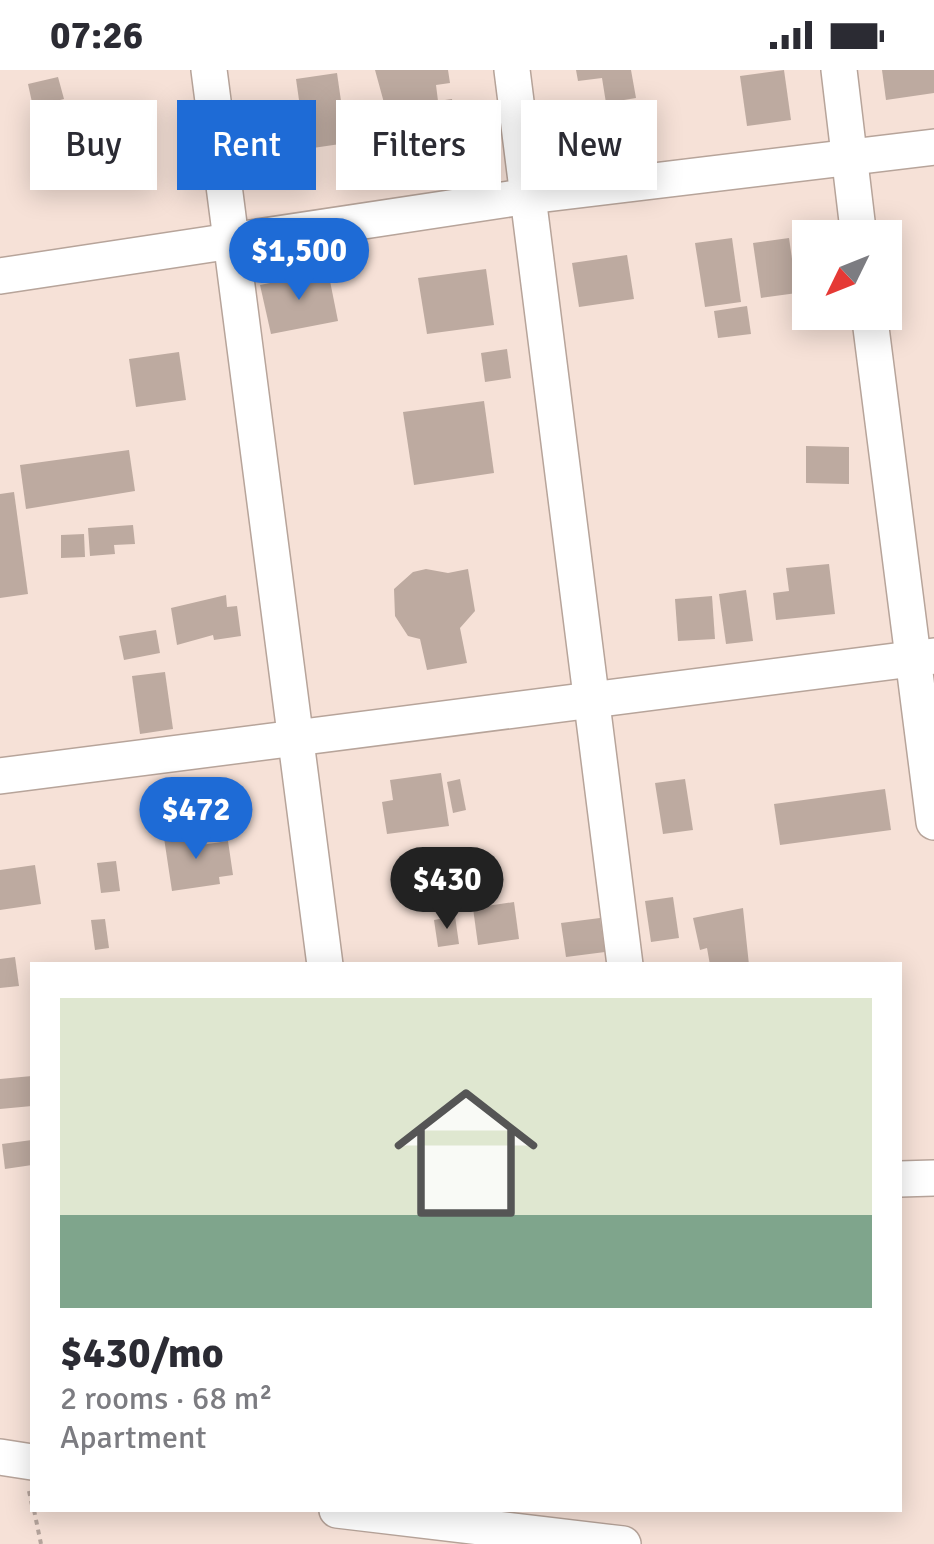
<!DOCTYPE html>
<html lang="en">
<head>
<meta charset="utf-8">
<style>
  :root { --surface:#fff; --page:#f7f7f7; --text:#2b2b33; --muted:#7c7c81; --accent:#1e6bd6 }
  body { margin:0; font-family:Signika,sans-serif; background:var(--page); color:var(--text); height:100vh; display:flex; flex-direction:column; font-size:38px; white-space:nowrap }
  * { box-sizing:border-box; margin:0 }
  p { font-size:32px; color:var(--muted) }
  .icon { flex:none; width:55px; height:55px; fill:none; stroke:currentColor; stroke-width:2; stroke-linecap:round; stroke-linejoin:round }
  .map { position:relative; flex:1; overflow:hidden }
  .sheet { position:absolute; left:30px; top:892px; width:872px; height:550px; display:flex; flex-direction:column; background:var(--surface); border-radius:0px; box-shadow:0 5px 25px #0003 }
  .sheet>* { flex:none }
  .banner { position:absolute; left:30px; top:30px; width:875px; height:90px; display:flex; gap:20px }
  .needle { width:65px; rotate:227deg }
  .tools { position:absolute; left:792px; top:150px; display:grid; gap:20px }
  .tools a { display:grid; place-items:center; width:110px; height:110px; border-radius:0px; background:var(--surface); box-shadow:0 5px 25px #0003; font-size:50px }
  .price { position:absolute; translate:-50% -85px; padding:0 22px; border-radius:35px; background:var(--accent); color:#fff; font-size:32px; line-height:65px; filter:drop-shadow(0 2px 5px #0008) }
  .price::after { content:''; position:absolute; left:50%; top:60px; width:30px; height:22px; margin-left:-15px; background:inherit; clip-path:polygon(0 0,100% 0,50% 100%) }
  .price.current { background:#222; color:#fff }
  ul { padding:0; list-style:none }
  li { display:grid; align-content:center; gap:20px; height:530px; padding:0 30px }
  li span { display:grid; place-items:center; height:310px; border-radius:0px; color:#555 }
  li>.icon { margin-inline-start:auto }
  span .icon { width:180px; height:180px; fill:#fffc; stroke-width:1 }
  li b { font-size:42px }
  .pill { padding:0 35px; border-radius:0px; background:var(--surface); box-shadow:0 5px 25px #0003; font-size:35px; line-height:90px }
  .pill.current { background:var(--accent); color:#fff }
  .status { display:flex; justify-content:space-between; align-items:center; height:70px; padding:0 50px; background:var(--surface); direction:ltr }
  .status svg { height:28px; fill:currentColor }
  .map>svg:first-child { display:block }
</style>
</head>
<body>
<div class="status"><b>07:26</b><svg viewBox="0 0 49 12"><path d="M0 12V9h3v3zM5 12V6h3v6zM10 12V3h3v9zM15 12V0h3v12zM26 1h20v11H26zM47 4h2v5h-2z"/></svg></div>
<div class="map">
<svg width="934" height="1474" viewBox="0 0 934 1474">
  <rect width="100%" height="100%" fill="#f6e1d7"/>
  <g fill="#bdaaa0">
    <path d="M375 0H448L450 13 436 15 438 31 452 29 456 59 445 61 447 79 404 85 402 68 385 71 381 40H386Z"/>
    <path d="M576 0H631L636 28 606 33 602 8 578 11Z"/>
    <path d="M784 0 791 50 747 56 740 6Z"/>
    <path d="M882 0H934V23L886 30Z"/>
    <path d="M337 3 347 73 306 79 296 9Z"/>
    <path d="M58 7 64 29 33 37 28 14Z"/>
    <path d="M130 37 139 75 51 95 42 57Z"/>
    <path d="M732 168 741 232 705 237 695 173Z"/>
    <path d="M789 168 797 223 761 228 753 173Z"/>
    <path d="M627 185 634 229 579 237 572 193Z"/>
    <path d="M486 199 494 255 427 264 418 208Z"/>
    <path d="M328 201 338 251 271 264 260 215Z"/>
    <path d="M747 236 751 264 718 268 714 241Z"/>
    <path d="M507 279 511 308 485 312 481 283Z"/>
    <path d="M179 282 186 330 136 337 129 289Z"/>
    <path d="M484 331 494 403 414 415 403 342Z"/>
    <path d="M806 376 849 377V414L806 413Z"/>
    <path d="M129 380 135 421 26 439 20 395Z"/>
    <path d="M14 422 28 524 0 528V424Z"/>
    <path d="M133 455 135 474 114 475 115 484 90 486 88 458Z"/>
    <path d="M84 464 85 487 61 488V465Z"/>
    <path d="M829 494 835 544 776 550 773 523 789 521 786 498Z"/>
    <path d="M426 499 448 503 468 499 475 541 460 558 467 593 427 600 420 569 408 566 395 546 394 519 413 502Z"/>
    <path d="M746 520 753 571 726 574 719 524Z"/>
    <path d="M226 525 227 537 237 536 241 566 214 570 213 565 177 575 171 538Z"/>
    <path d="M712 526 715 569 678 571 675 529Z"/>
    <path d="M156 560 160 583 124 590 119 566Z"/>
    <path d="M165 602 173 659 140 664 132 606Z"/>
    <path d="M441 703 449 756 387 764 382 732 393 730 390 710Z"/>
    <path d="M460 709 466 740 453 743 447 712Z"/>
    <path d="M685 709 693 760 663 764 655 713Z"/>
    <path d="M885 719 891 760 780 775 774 734Z"/>
    <path d="M200 763 201 775 228 771 233 805 219 807 220 814 172 821 164 768Z"/>
    <path d="M116 791 120 821 101 823 97 793Z"/>
    <path d="M35 795 41 834 0 840V800Z"/>
    <path d="M673 827 679 868 651 872 645 831Z"/>
    <path d="M514 832 519 869 478 875 473 838Z"/>
    <path d="M743 838 749 895H710L707 878 700 880 693 848Z"/>
    <path d="M455 846 459 874 438 877 434 850Z"/>
    <path d="M600 848 605 882 566 887 561 853Z"/>
    <path d="M105 849 109 878 95 880 91 850Z"/>
    <path d="M15 887 19 916 0 918V889Z"/>
    <path d="M32 1006V1036L0 1039V1009Z"/>
    <path d="M32 1070V1095L5 1099 2 1074Z"/>
  </g>
  <g fill="none" stroke-linecap="round" stroke-linejoin="round">
    <g stroke="#b7a49a" stroke-width="38">
      <g id="minor">
        <path d="M209 0 325 895"/>
        <path d="M512 0 625 895"/>
        <path d="M839 0 859 168"/>
        <path d="M0 206 529 126 934 77"/>
        <path d="M869 242 934 752"/>
        <path d="M0 706 934 586"/>
        <path d="M900 1109 934 1108"/>
        <path d="M0 1387 32 1392"/>
        <path d="M337 1440 623 1474"/>
      </g>
    </g>
    <g stroke="#b5a49c" stroke-width="4" stroke-dasharray="5 5" stroke-linecap="butt">
      <path d="M29 1421 32 1435"/>
      <path d="M34 1440 41 1474"/>
    </g>
    <use href="#minor" stroke="#fff" stroke-width="35"/>
  </g>
</svg>
<div class="tools">
<a><svg class="needle" viewBox="-14 -14 28 28"><path d="M0-13l5 13h-10z" fill="#e53935"/><path d="M0 13l5-13h-10z" fill="#7c7c81"/></svg></a>
</div>
<b class="price" style="left:299px;top:233px">$1,500</b>
<b class="price" style="left:196px;top:792px">$472</b>
<b class="price current" style="left:447px;top:862px">$430</b>
<div class="banner">
<a class="pill">Buy</a>
<a class="pill current">Rent</a>
<a class="pill">Filters</a>
<a class="pill">New</a>
</div>
<section class="sheet">
<ul>
<li><span style="background:linear-gradient(#dfe7d0 70%,#7fa58c 0)"><svg class="icon" aria-label="home" viewBox="0 0 24 24"><path d="M3 11l9-7 9 7M6 9v11h12V9"/></svg></span><div><b>$430/mo</b><p>2 rooms · 68 m²</p><p>Apartment</p></div></li>
</ul>
</section>
</div>
</body>
</html>
